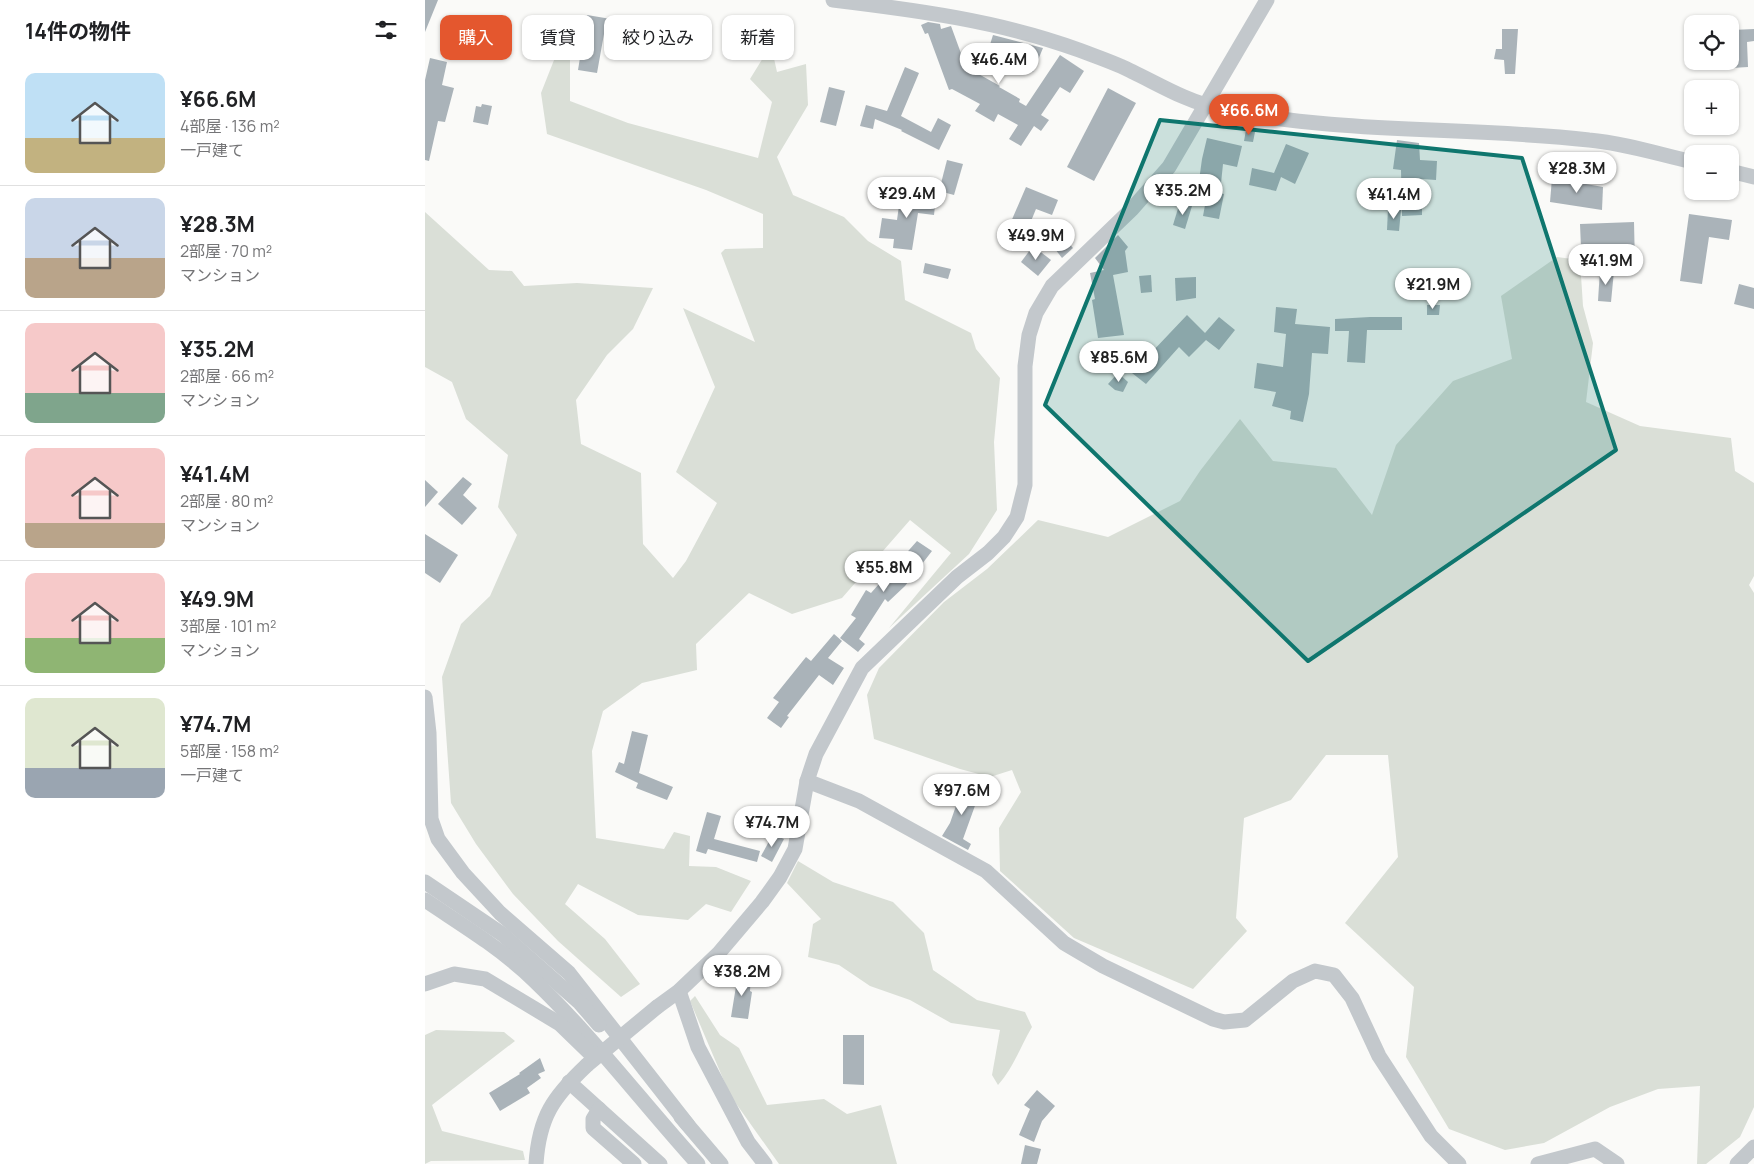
<!DOCTYPE html>
<html lang="ja">
<head>
<meta charset="utf-8">
<style>
  :root { --surface:#fff; --page:#f2f2f2; --text:#202124; --muted:#757577; --line:#e0e0e0; --accent:#e4572e }
  body { margin:0; font-family:Manrope,"Noto Sans JP",sans-serif; background:var(--page); color:var(--text); height:100vh; display:flex; flex-direction:column; font-size:19px; white-space:nowrap }
  * { box-sizing:border-box; margin:0 }
  p { font-size:16px; color:var(--muted) }
  .icon { flex:none; width:28px; height:28px; fill:none; stroke:currentColor; stroke-width:2; stroke-linecap:round; stroke-linejoin:round }
  .map { position:relative; flex:1; overflow:hidden }
  .side { display:flex; flex-direction:column; background:var(--surface); width:425px }
  .side>* { flex:none }
  .banner { position:absolute; left:15px; top:15px; width:475px; height:45px; display:flex; gap:10px }
  .buttons { position:absolute; left:1259px; top:15px; display:grid; gap:10px }
  .buttons a { display:grid; place-items:center; width:55px; height:55px; border-radius:10px; background:var(--surface); box-shadow:0 1px 4px #0004; font-size:25px }
  .price { position:absolute; translate:-50% -42px; padding:0 11px; border-radius:18px; background:#fff; color:#222; font-size:16px; line-height:32px; filter:drop-shadow(0 1px 2px #0008) }
  .price::after { content:''; position:absolute; left:50%; top:30px; width:15px; height:11px; margin-left:-8px; background:inherit; clip-path:polygon(0 0,100% 0,50% 100%) }
  .price.on { background:var(--accent); color:#fff }
  ul { padding:0; list-style:none }
  li { display:flex; align-items:center; gap:15px; height:125px; padding:0 25px }
  li+li { border-top:1px solid var(--line) }
  li span { display:grid; place-items:center; flex:none; width:140px; height:100px; border-radius:10px; color:#555 }
  li>.icon { margin-inline-start:auto }
  span .icon { width:60px; height:60px; fill:#fffc; stroke-width:1 }
  li b { font-size:21px }
  h2 { display:flex; justify-content:space-between; align-items:center; height:60px; padding:0 25px; font-size:21px }
  .tag { padding:0 18px; border-radius:10px; background:var(--surface); box-shadow:0 1px 4px #0004; font-size:18px; line-height:45px }
  .tag.on { background:var(--accent); color:#fff }
  main { display:flex; flex:1; min-height:0 }
  .map>svg:first-child { display:block }
</style>
</head>
<body>
<main>
<section class="side">
<h2>14件の物件<svg class="icon" aria-label="filters" viewBox="0 0 24 24"><path d="M4 7h16M4 17h16"/><circle cx="9" cy="7" r="2"/><circle cx="15" cy="17" r="2"/></svg></h2>
<ul>
<li><span style="background:linear-gradient(#bfe0f5 65%,#c2b280 0)"><svg class="icon" aria-label="home" viewBox="0 0 24 24"><path d="M3 11l9-7 9 7M6 9v11h12V9"/></svg></span><div><b>¥66.6M</b><p>4部屋 · 136 m²</p><p>一戸建て</p></div></li>
<li><span style="background:linear-gradient(#c9d6e8 60%,#b9a48a 0)"><svg class="icon" aria-label="home" viewBox="0 0 24 24"><path d="M3 11l9-7 9 7M6 9v11h12V9"/></svg></span><div><b>¥28.3M</b><p>2部屋 · 70 m²</p><p>マンション</p></div></li>
<li><span style="background:linear-gradient(#f6c9c9 70%,#7fa58c 0)"><svg class="icon" aria-label="home" viewBox="0 0 24 24"><path d="M3 11l9-7 9 7M6 9v11h12V9"/></svg></span><div><b>¥35.2M</b><p>2部屋 · 66 m²</p><p>マンション</p></div></li>
<li><span style="background:linear-gradient(#f6c9c9 75%,#b9a48a 0)"><svg class="icon" aria-label="home" viewBox="0 0 24 24"><path d="M3 11l9-7 9 7M6 9v11h12V9"/></svg></span><div><b>¥41.4M</b><p>2部屋 · 80 m²</p><p>マンション</p></div></li>
<li><span style="background:linear-gradient(#f6c9c9 65%,#8fb573 0)"><svg class="icon" aria-label="home" viewBox="0 0 24 24"><path d="M3 11l9-7 9 7M6 9v11h12V9"/></svg></span><div><b>¥49.9M</b><p>3部屋 · 101 m²</p><p>マンション</p></div></li>
<li><span style="background:linear-gradient(#dfe7d0 70%,#9aa5b1 0)"><svg class="icon" aria-label="home" viewBox="0 0 24 24"><path d="M3 11l9-7 9 7M6 9v11h12V9"/></svg></span><div><b>¥74.7M</b><p>5部屋 · 158 m²</p><p>一戸建て</p></div></li>
</ul>
</section>
<div class="map">
<svg width="1329" height="1164" viewBox="0 0 1329 1164">
  <rect width="100%" height="100%" fill="#fafaf8"/>
  <g fill="#dadfd7">
    <path d="M346 45 352 72 381 64 383 105 352 157 368 195 419 217 443 241 476 261 480 300 546 333 551 349 575 378 569 442 572 510 544 554 464 628 526 553 485 520 417 598 367 614 324 593 271 644 272 670 217 683 178 711 167 751 171 838 239 849 249 832 265 836 264 866 291 867 326 881 306 912 281 904 263 920 213 915 153 884 140 904 180 939 215 984 196 997 133 941 88 894 51 844 26 803 17 677 36 624 65 596 92 535 73 507 83 455 41 419 27 382 0 367V212L64 270 87 271 99 286 152 283 228 288 208 329 182 355 151 400 156 444 216 473 218 544 248 578 261 561 292 503 251 472 290 387 258 308 330 342 296 253 300 249 338 248V214L281 190 122 134 116 93 131 55 145 57V101L203 123 333 158 347 102 325 79Z"/>
    <path d="M1132 257 1155 260 1158 306 1168 343 1161 402 1215 426 1306 438 1310 471 1329 483V576L1324 585 1329 593V1107L1315 1137 1281 1164H1272L1275 1086 1233 1089 1185 1107 1119 1143 1080 1150 1024 1129 981 1057 989 987 920 923 973 857 963 755H901L866 800 819 818 811 918 822 931 768 989 649 938 575 871 574 828 596 792 587 770 565 777 535 769 449 739 442 695 454 668 519 602 562 569 613 520 683 537 755 501 775 471 815 419 848 461 911 468 947 515 971 445 1028 381 1087 359 1076 296Z"/>
    <path d="M373 861 408 882 468 902 499 933 508 970 552 1000 600 1012 607 1027C595 1047 589 1067 573 1085L567 1075 575 1030 526 1023 485 1000 445 986 414 965 383 957 388 924 396 919 362 883Z"/>
    <path d="M270 996 295 1035 314 1048 342 1105 399 1099 422 1114 456 1105 472 1164H354L305 1095 265 1001Z"/>
    <path d="M11 1030 79 1032 90 1041 7 1105 17 1131 98 1151 100 1160 6 1161 0 1164V1035Z"/>
  </g>
  <g fill="#aab3b9">
    <path d="M0 0H13L0 32Z"/>
    <path d="M162 15 198 21 195 37 179 34 172 73 153 70Z"/>
    <path d="M503 22 515 24 516 29 526 26 541 67 575 86 574 87 595 99 594 102 601 106 635 55 659 71 645 93 635 87 616 115 624 120 616 131 609 126 596 146 584 139 593 125 573 114 569 122 550 111 555 104 527 89 524 90 503 33 500 34 496 25Z"/>
    <path d="M18 29 29 30 28 41 16 40Z"/>
    <path d="M1077 29H1093L1090 74H1080L1079 60 1069 59 1071 49H1077Z"/>
    <path d="M1329 29V41L1322 42 1323 67 1307 68V30Z"/>
    <path d="M235 32 245 35 241 55 225 51 228 36 234 37Z"/>
    <path d="M568 35 618 48 608 72 590 64 592 59 563 51Z"/>
    <path d="M5 58 22 62 17 85 29 88 20 122 13 121 4 161 0 160V80Z"/>
    <path d="M480 67 494 73 476 116 506 132 513 118 526 125 514 150 476 131 477 130 450 119 448 129 435 126 441 105 462 111Z"/>
    <path d="M404 87 420 91 411 126 395 122Z"/>
    <path d="M683 88 711 103 669 181 642 167Z"/>
    <path d="M57 104 67 106 63 125 48 122 51 106 56 107Z"/>
    <path d="M821 130 830 132 828 142 819 141Z"/>
    <path d="M782 138 817 146 812 167 798 164 795 193 799 194 794 219 778 216 783 189 773 188 777 159Z"/>
    <path d="M972 140 994 143 995 160 1012 161 1011 180 997 179V215L977 216 976 170 968 169Z"/>
    <path d="M861 144 884 153 870 184 856 177 851 191 824 185 827 168 849 173Z"/>
    <path d="M522 160 538 164 529 195 514 191Z"/>
    <path d="M1127 178 1178 187 1177 210 1125 202Z"/>
    <path d="M601 187 633 200 627 215 611 209 599 238 582 231Z"/>
    <path d="M476 191 511 197 509 215 493 213 487 250 468 248 469 239 454 238 457 218 472 220Z"/>
    <path d="M755 202 767 206 760 229 748 225Z"/>
    <path d="M963 209 976 210 974 231 962 230Z"/>
    <path d="M1264 214 1307 220 1304 240 1284 237 1277 284 1255 281Z"/>
    <path d="M1209 222 1210 265H1187V247L1156 248 1155 224Z"/>
    <path d="M693 235 703 247 700 251 703 272 688 275 699 335 673 338 667 300 670 299 665 273 679 270 670 258Z"/>
    <path d="M640 239 648 248 637 258 630 249Z"/>
    <path d="M608 246 626 260 613 276 596 262Z"/>
    <path d="M500 263 526 269 523 279 498 273Z"/>
    <path d="M1175 270 1189 271 1186 302 1173 301Z"/>
    <path d="M726 275 727 292 716 293 714 276Z"/>
    <path d="M771 277V298L751 301 750 278Z"/>
    <path d="M1314 284 1329 288V309L1309 304Z"/>
    <path d="M1002 305H1015L1014 315H1002Z"/>
    <path d="M851 307 872 309 870 324 905 327 903 354 887 353 884 394 878 422 865 419 866 411 847 406 851 392 829 388 832 363 858 367 861 334 849 332Z"/>
    <path d="M762 315 780 333 794 317 810 330 794 350 781 340 764 357 754 347 721 384 707 373Z"/>
    <path d="M945 317H977V330H942L940 363 922 362 924 331H910V319Z"/>
    <path d="M693 373 703 382 698 392 690 390 683 384Z"/>
    <path d="M38 477 47 484 38 495 52 508 37 525 13 504Z"/>
    <path d="M0 480 13 492 0 507Z"/>
    <path d="M0 534 33 555 15 583 0 573Z"/>
    <path d="M492 541 507 551 480 586 463 602 460 599 434 639 440 644 433 652 415 638 431 618 426 615 441 590 446 593Z"/>
    <path d="M409 634 417 641 403 658 419 668 408 685 394 675 362 716 364 717 356 728 342 718 354 702 348 698 381 657 386 661Z"/>
    <path d="M207 731 223 735 214 773 248 787 242 800 211 788 213 783 190 772 194 762 199 764Z"/>
    <path d="M539 783 556 789 538 839 546 844 543 850 517 836 525 823Z"/>
    <path d="M282 812 296 816 289 839 335 851 332 862 283 849 281 854 271 851Z"/>
    <path d="M348 834 359 839 347 862 336 856Z"/>
    <path d="M313 974 326 975 325 991 327 992 323 1019 306 1017Z"/>
    <path d="M418 1035H439V1085L418 1084Z"/>
    <path d="M115 1058 120 1071 113 1074 116 1078 102 1088 105 1093 75 1111 64 1093 95 1074 94 1073Z"/>
    <path d="M612 1090 630 1106 617 1121 609 1142 594 1135 605 1109 599 1105Z"/>
    <path d="M600 1145 616 1149 612 1164H596Z"/>
  </g>
  <g fill="none" stroke-linecap="round" stroke-linejoin="round">
    <g stroke="#c3c8cc" stroke-width="15">
      <path d="M408 0C491 10 575 21 654 50 672 57 691 63 708 72 735 85 763 102 793 108 915 135 1041 126 1164 140 1199 143 1233 154 1268 162"/>
      <path d="M1305 171 1329 177"/>
      <path d="M0 697 4 733 6 819 13 839 38 873 75 913 144 973 263 1125"/>
      <path d="M382 781 434 801 561 871 639 943 678 966 788 1019 799 1022 820 1020 868 981 890 971 909 975 927 998 954 1056 1006 1136 1034 1164"/>
      <path d="M0 882 77 934 155 1003 174 1025"/>
      <path d="M0 900C34 923 69 944 99 971 163 1030 215 1100 273 1164"/>
      <path d="M0 984 29 974 60 979 135 1024 168 1056"/>
      <path d="M254 991 273 1047 323 1142 340 1164"/>
      <path d="M232 1007 254 991 293 954 337 902 355 877 370 849 382 781 391 754 437 668 532 577 563 553 579 537 592 517 600 485V366L604 335 611 313 627 286 707 209 744 167 842 0"/>
      <path d="M144 1082 235 1164"/>
      <path d="M174 1109 168 1119V1128L209 1164"/>
      <path d="M256 1117 296 1164"/>
      <path d="M111 1164C114 1117 128 1097 162 1065"/>
      <path d="M1113 1164 1170 1149 1192 1164"/>
      <path d="M1312 1164 1329 1147"/>
    </g>
    <path stroke="#c3c8cc" stroke-width="15" d="M162 1065 232 1007"/>
  </g>
  <path fill="#0f766e" fill-opacity="0.2" stroke="#0f766e" stroke-width="4" stroke-linejoin="round" d="M735 120 1097 158 1191 450 883 661 620 405Z"/>
</svg>
<div class="buttons">
<a><svg class="icon" aria-label="locate" viewBox="0 0 24 24"><circle cx="12" cy="12" r="6"/><path d="M12 2v4M12 18v4M2 12h4M18 12h4"/></svg></a>
<a>+</a>
<a>−</a>
</div>
<b class="price" style="left:574px;top:85px">¥46.4M</b>
<b class="price on" style="left:824px;top:136px">¥66.6M</b>
<b class="price" style="left:1152px;top:194px">¥28.3M</b>
<b class="price" style="left:758px;top:216px">¥35.2M</b>
<b class="price" style="left:482px;top:219px">¥29.4M</b>
<b class="price" style="left:969px;top:220px">¥41.4M</b>
<b class="price" style="left:611px;top:261px">¥49.9M</b>
<b class="price" style="left:1181px;top:286px">¥41.9M</b>
<b class="price" style="left:1008px;top:310px">¥21.9M</b>
<b class="price" style="left:694px;top:383px">¥85.6M</b>
<b class="price" style="left:459px;top:593px">¥55.8M</b>
<b class="price" style="left:537px;top:816px">¥97.6M</b>
<b class="price" style="left:347px;top:848px">¥74.7M</b>
<b class="price" style="left:317px;top:997px">¥38.2M</b>
<div class="banner">
<a class="tag on">購入</a>
<a class="tag">賃貸</a>
<a class="tag">絞り込み</a>
<a class="tag">新着</a>
</div>
</div>
</main>
</body>
</html>
